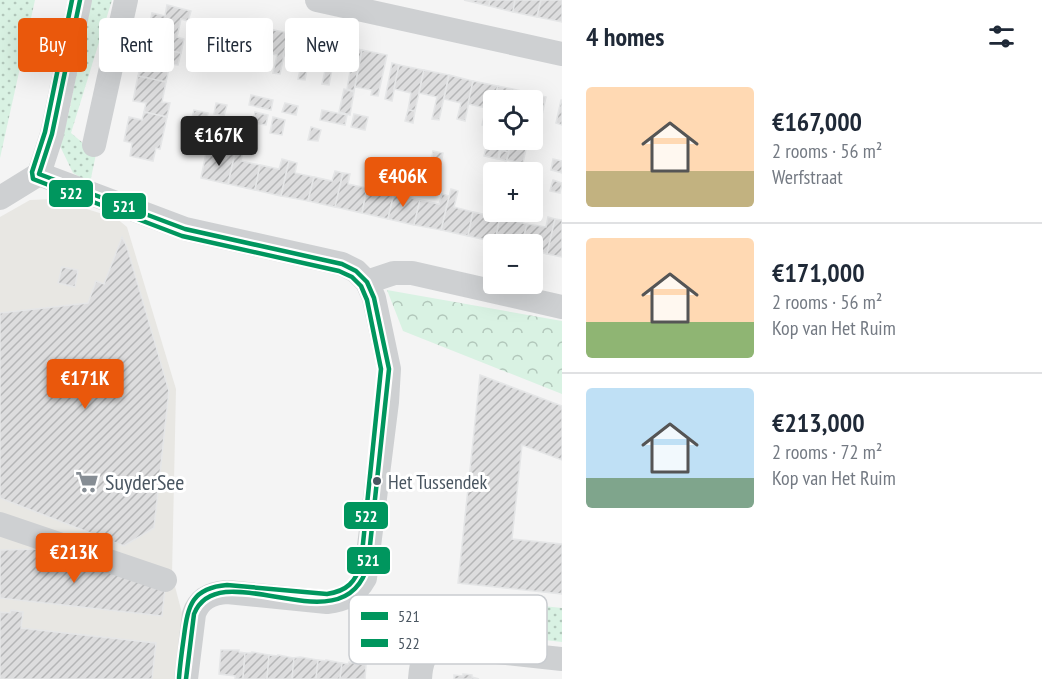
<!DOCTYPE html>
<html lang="en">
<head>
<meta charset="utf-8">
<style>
  :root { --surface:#fff; --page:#f2f2f3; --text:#1f2937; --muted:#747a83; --line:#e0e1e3; --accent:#ea580c }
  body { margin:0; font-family:"PT Sans Narrow",sans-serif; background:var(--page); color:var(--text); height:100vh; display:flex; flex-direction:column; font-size:22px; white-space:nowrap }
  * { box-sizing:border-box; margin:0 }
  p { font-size:20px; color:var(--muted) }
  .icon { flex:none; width:33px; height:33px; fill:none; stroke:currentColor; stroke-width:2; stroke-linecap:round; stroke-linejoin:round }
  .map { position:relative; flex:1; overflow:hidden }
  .side { display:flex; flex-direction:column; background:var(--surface); width:480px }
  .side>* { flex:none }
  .top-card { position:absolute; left:18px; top:18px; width:453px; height:54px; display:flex; gap:12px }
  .fabs { position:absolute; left:483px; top:90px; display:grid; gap:12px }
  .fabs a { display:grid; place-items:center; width:60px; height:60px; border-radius:6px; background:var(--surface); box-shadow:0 6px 24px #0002; font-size:30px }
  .price { position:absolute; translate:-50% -51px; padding:0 14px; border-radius:6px; background:var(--accent); color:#fff; font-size:20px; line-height:39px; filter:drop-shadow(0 2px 3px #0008) }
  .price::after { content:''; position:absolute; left:50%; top:36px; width:18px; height:14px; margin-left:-9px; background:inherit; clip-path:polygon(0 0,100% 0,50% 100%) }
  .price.current { background:#222; color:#fff }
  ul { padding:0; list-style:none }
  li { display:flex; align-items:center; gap:18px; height:150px; padding:0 24px }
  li+li { border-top:2px solid var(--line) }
  li span { display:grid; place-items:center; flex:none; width:168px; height:120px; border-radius:6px; color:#555 }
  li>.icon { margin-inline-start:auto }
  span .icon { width:72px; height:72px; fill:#fffc; stroke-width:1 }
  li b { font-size:26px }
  h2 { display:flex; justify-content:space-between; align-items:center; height:72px; padding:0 24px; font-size:26px }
  .chip { padding:0 21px; border-radius:6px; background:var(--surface); box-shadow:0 6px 24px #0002; font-size:21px; line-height:54px }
  .chip.current { background:var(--accent); color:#fff }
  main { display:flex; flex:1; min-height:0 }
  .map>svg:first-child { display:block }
</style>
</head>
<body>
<main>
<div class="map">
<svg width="562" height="679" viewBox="0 0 562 679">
  <defs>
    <pattern id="grass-dots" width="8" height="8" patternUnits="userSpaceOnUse" patternTransform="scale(1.5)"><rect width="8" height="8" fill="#d9f2e3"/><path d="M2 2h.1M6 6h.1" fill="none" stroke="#b2c7bb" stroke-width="1.8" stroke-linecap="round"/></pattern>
    <pattern id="forest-crowns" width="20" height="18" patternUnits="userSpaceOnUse" patternTransform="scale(1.5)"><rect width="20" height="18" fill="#d9f2e3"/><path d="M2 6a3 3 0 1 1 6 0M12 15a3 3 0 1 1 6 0" fill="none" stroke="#b2c7bb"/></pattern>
    <pattern id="building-hatch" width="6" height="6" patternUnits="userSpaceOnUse" patternTransform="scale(1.5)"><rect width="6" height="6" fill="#ddddde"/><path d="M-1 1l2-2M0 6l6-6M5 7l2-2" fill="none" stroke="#b5b6b7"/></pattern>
  </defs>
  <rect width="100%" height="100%" fill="#f4f4f4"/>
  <path fill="#e8e7e3" d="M54 199 116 218 127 227 176 389 172 575 183 617 176 679H0V217L30 200Z"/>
  <g fill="url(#grass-dots)">
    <path d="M0 0H35L0 158Z"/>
    <path d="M90 0H112L71 133 96 154 90 183 73 173 60 146 70 108Z"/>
    <path d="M449 596 562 608V642L457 630 447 631Z"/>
  </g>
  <path fill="url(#forest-crowns)" d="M387 290 562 321V394L403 331Z"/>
  <g fill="url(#building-hatch)" stroke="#e5e6e7" stroke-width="1.5">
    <path d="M464 0H490L489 6Z"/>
    <path d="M490 0H515L513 12 489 6Z"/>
    <path d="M515 0H541L537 17 513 12Z"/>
    <path d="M541 0H562V22L537 17Z"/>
    <path d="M167 5 191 11 188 21 181 19 177 37 184 39 181 53 158 48 160 40 147 37 152 13 165 16Z"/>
    <path d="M239 22 264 28 256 68 249 67 252 50 234 46Z"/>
    <path d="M264 28 289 33 280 74 273 73 277 55 259 51Z"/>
    <path d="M289 33 313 39 305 80 298 79 302 60 283 56Z"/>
    <path d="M313 39 337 44 329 85 322 84 326 66 308 62Z"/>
    <path d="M337 44 362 50 354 91 347 89 350 71 332 67Z"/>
    <path d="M158 48 181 53 178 65 170 64 166 82 138 76 143 54 156 56Z"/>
    <path d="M362 50 387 55 378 96 371 95 372 90 355 87Z"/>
    <path d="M392 63 399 65 392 101 385 99Z"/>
    <path d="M399 65 424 70 415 111 408 110 411 93 394 89Z"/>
    <path d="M424 70 449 75 439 120 432 119 437 97 419 93Z"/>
    <path d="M449 75 473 81 465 121 457 119 461 103 444 99Z"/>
    <path d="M138 76 166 82 162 102 170 103 167 117 144 112 146 103 133 101Z"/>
    <path d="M473 81 498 86 488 126 482 125 486 108 468 104Z"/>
    <path d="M498 86 522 91 520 100H494Z"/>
    <path d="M344 89 354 92 350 115 339 112Z"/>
    <path d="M522 91 546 97 537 137 532 136V100H520Z"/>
    <path d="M251 95 273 100 271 110 249 105Z"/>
    <path d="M561 100H562V125L556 123Z"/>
    <path d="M216 103 227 105 224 116 214 114Z"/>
    <path d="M285 103 298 106 296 115 282 112Z"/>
    <path d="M194 110 208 113 205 125 191 121Z"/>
    <path d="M322 110 347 115 345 125 320 120Z"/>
    <path d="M408 110 415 111 413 123 405 121Z"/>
    <path d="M144 112 167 117 160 149 156 148 153 161 130 156 132 143 124 141 129 117 142 120Z"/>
    <path d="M255 112 268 115 266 125 253 123Z"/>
    <path d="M354 114 368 117 365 130 351 127Z"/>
    <path d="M273 117 285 120 282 135 270 133Z"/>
    <path d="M190 123 205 126 201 143 186 140Z"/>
    <path d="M311 127 321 130 318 141 308 140Z"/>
    <path d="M503 143 510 145 509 152 501 150Z"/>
    <path d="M487 144 500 147 498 159 484 156Z"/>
    <path d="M510 146 526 149 523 163 507 160Z"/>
    <path d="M228 148 236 149 228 184 201 178 206 153 226 158Z"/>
    <path d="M236 149 243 151 241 161 260 165 255 190 228 184Z"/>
    <path d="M501 150 509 152 506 161 499 159Z"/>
    <path d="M433 151 443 153 441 164 431 162Z"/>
    <path d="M282 159 289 161 281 196 255 190 260 165 279 169Z"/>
    <path d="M553 159 562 161V173L551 170Z"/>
    <path d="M289 161 297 163 295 173 314 177 308 201 281 196Z"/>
    <path d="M488 163 501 166 499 172 486 171Z"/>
    <path d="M511 167 528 171 527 172H510Z"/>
    <path d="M335 171 343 173 335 207 308 201 314 177 332 181Z"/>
    <path d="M343 173 350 174 348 184 367 188 362 213 335 207Z"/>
    <path d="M553 180 562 183 560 193 550 191Z"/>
    <path d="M388 183 396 184 388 219 362 213 367 188 386 192Z"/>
    <path d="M396 184 403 186 401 196 420 200 414 225 388 219Z"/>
    <path d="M451 189 458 191 454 207 473 212 468 236 441 230Z"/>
    <path d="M442 194 449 196 441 230 414 225 420 200 439 204Z"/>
    <path d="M494 211 501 212 495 242 468 236 473 212 492 216Z"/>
    <path d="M501 212H509L507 219 527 224 522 244 495 242Z"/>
    <path d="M548 217 555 219 547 254 532 250V244H522L527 224 546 227Z"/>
    <path d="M555 219 562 220V257L547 254Z"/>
    <path d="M122 237 127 247 169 391 154 528 124 546 0 498V313L88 303 96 281 104 284Z"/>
    <path d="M62 267 78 270 75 287 58 283Z"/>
    <path d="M480 375 562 406V460L522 445 512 539 562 544V594L458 583Z"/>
    <path d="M44 549 165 589 162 616 0 598V550Z"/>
    <path d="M11 610 23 612 21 628 156 643 152 679H0V612L10 613Z"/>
    <path d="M221 650H239V652L245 653 243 679H235V676L219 674Z"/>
    <path d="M252 652 269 655 267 679H243L245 653H252Z"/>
    <path d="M269 655 278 656V655L294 658 292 679H267Z"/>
    <path d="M300 657 318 660 316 679H292L294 658Z"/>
    <path d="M318 660 326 661V660L342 663 340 679H316Z"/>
    <path d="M349 662 366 665 365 679H340L342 663 348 664Z"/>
    <path d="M463 674 472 675V677L479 679H454V675L463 676Z"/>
  </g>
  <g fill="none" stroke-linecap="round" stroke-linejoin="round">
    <g stroke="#ced0d2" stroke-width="24">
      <path d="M317 0 562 54"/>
      <path d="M94 145 126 0"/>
      <path d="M39 174 185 229 342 264 356 271 367 282 374 298 389 369 387 402 365 578C356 594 345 600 327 602L227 592C211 593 199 599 194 614L186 679"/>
      <path d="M39 174 52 134 80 0"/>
      <path d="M0 198 39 174"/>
      <path d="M367 282 394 273H412L562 307"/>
      <path d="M0 524 165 580"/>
      <path d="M420 679C421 663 424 650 441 646L562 659"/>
    </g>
    <g stroke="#fff" stroke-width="9">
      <path id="bus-1" d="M80 0 52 134 39 174 185 229 342 264 356 271 367 282 374 298 389 369 368 564C346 651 220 551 194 614L186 679"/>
    </g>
    <g stroke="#fff" stroke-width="9">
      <path id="bus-2" d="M72 0 45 132 32 172 33 179 182 236 339 271 352 277 361 286 367 300 381 369 361 563C356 582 347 591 327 594L227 585C192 588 188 605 184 636 182 650 180 664 179 678"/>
    </g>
    <use href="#bus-1" stroke="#00965e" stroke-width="4.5"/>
    <use href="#bus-2" stroke="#00965e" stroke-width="4.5"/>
  </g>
  <defs>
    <g id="supermarket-bare" transform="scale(1.8)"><path d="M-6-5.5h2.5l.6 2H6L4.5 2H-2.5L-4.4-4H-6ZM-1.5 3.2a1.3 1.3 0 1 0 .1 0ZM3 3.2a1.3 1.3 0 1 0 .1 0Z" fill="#868d94" stroke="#fff" stroke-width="2.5" paint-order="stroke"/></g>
  </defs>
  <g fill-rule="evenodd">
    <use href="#supermarket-bare" x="87" y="482"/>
  </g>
  <circle fill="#4a5661" stroke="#fff" stroke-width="2" cx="377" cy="481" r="5"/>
  <g text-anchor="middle" stroke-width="6" stroke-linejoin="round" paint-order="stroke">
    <g font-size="20" fill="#4a5661" stroke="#fff" text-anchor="start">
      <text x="388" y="489">Het Tussendek</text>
    </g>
    <g font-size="22" fill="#4a5661" stroke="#fff" text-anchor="start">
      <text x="105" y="490">SuyderSee</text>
    </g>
  </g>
  <rect x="349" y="595" width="198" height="69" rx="9" fill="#fff" stroke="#c9ccd0" stroke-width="1.5"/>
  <rect x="361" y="612" width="27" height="8" fill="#00965e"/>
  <rect x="361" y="639" width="27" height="8" fill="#00965e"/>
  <g font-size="16" fill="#4a5661">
    <text x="398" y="622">521</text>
    <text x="398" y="649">522</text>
  </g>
  <g stroke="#fff" stroke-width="2">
    <rect x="48" y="179" width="46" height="29" rx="6" fill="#00965e"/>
    <rect x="101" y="192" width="46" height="28" rx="6" fill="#00965e"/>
    <rect x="343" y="501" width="46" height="29" rx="6" fill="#00965e"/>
    <rect x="346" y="546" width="45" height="29" rx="6" fill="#00965e"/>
  </g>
  <g font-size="16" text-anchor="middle" font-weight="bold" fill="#fff">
    <text x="71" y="199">522</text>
    <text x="124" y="212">521</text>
    <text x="366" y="522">522</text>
    <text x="368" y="566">521</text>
  </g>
</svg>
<div class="fabs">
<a><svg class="icon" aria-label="locate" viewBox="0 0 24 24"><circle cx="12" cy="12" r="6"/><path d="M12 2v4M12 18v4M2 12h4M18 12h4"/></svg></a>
<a>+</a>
<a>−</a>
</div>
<b class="price current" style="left:219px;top:167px">€167K</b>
<b class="price" style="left:403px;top:208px">€406K</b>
<b class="price" style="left:85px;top:410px">€171K</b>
<b class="price" style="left:74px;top:584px">€213K</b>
<div class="top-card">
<a class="chip current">Buy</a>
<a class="chip">Rent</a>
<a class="chip">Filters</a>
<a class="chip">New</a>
</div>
</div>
<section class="side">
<h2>4 homes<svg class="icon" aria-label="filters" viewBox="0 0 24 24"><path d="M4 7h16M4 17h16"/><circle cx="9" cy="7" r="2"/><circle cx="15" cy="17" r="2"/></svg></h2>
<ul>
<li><span style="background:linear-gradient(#ffd9b3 70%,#c2b280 0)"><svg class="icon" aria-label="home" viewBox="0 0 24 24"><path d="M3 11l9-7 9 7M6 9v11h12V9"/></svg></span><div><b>€167,000</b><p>2 rooms · 56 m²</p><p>Werfstraat</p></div></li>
<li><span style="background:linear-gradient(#ffd9b3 70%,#8fb573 0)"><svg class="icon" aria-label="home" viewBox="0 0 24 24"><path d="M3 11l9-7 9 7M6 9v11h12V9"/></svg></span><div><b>€171,000</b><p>2 rooms · 56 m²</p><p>Kop van Het Ruim</p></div></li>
<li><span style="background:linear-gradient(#bfe0f5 75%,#7fa58c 0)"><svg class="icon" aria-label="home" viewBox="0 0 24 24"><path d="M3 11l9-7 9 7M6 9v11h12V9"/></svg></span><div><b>€213,000</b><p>2 rooms · 72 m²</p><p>Kop van Het Ruim</p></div></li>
</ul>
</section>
</main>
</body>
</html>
